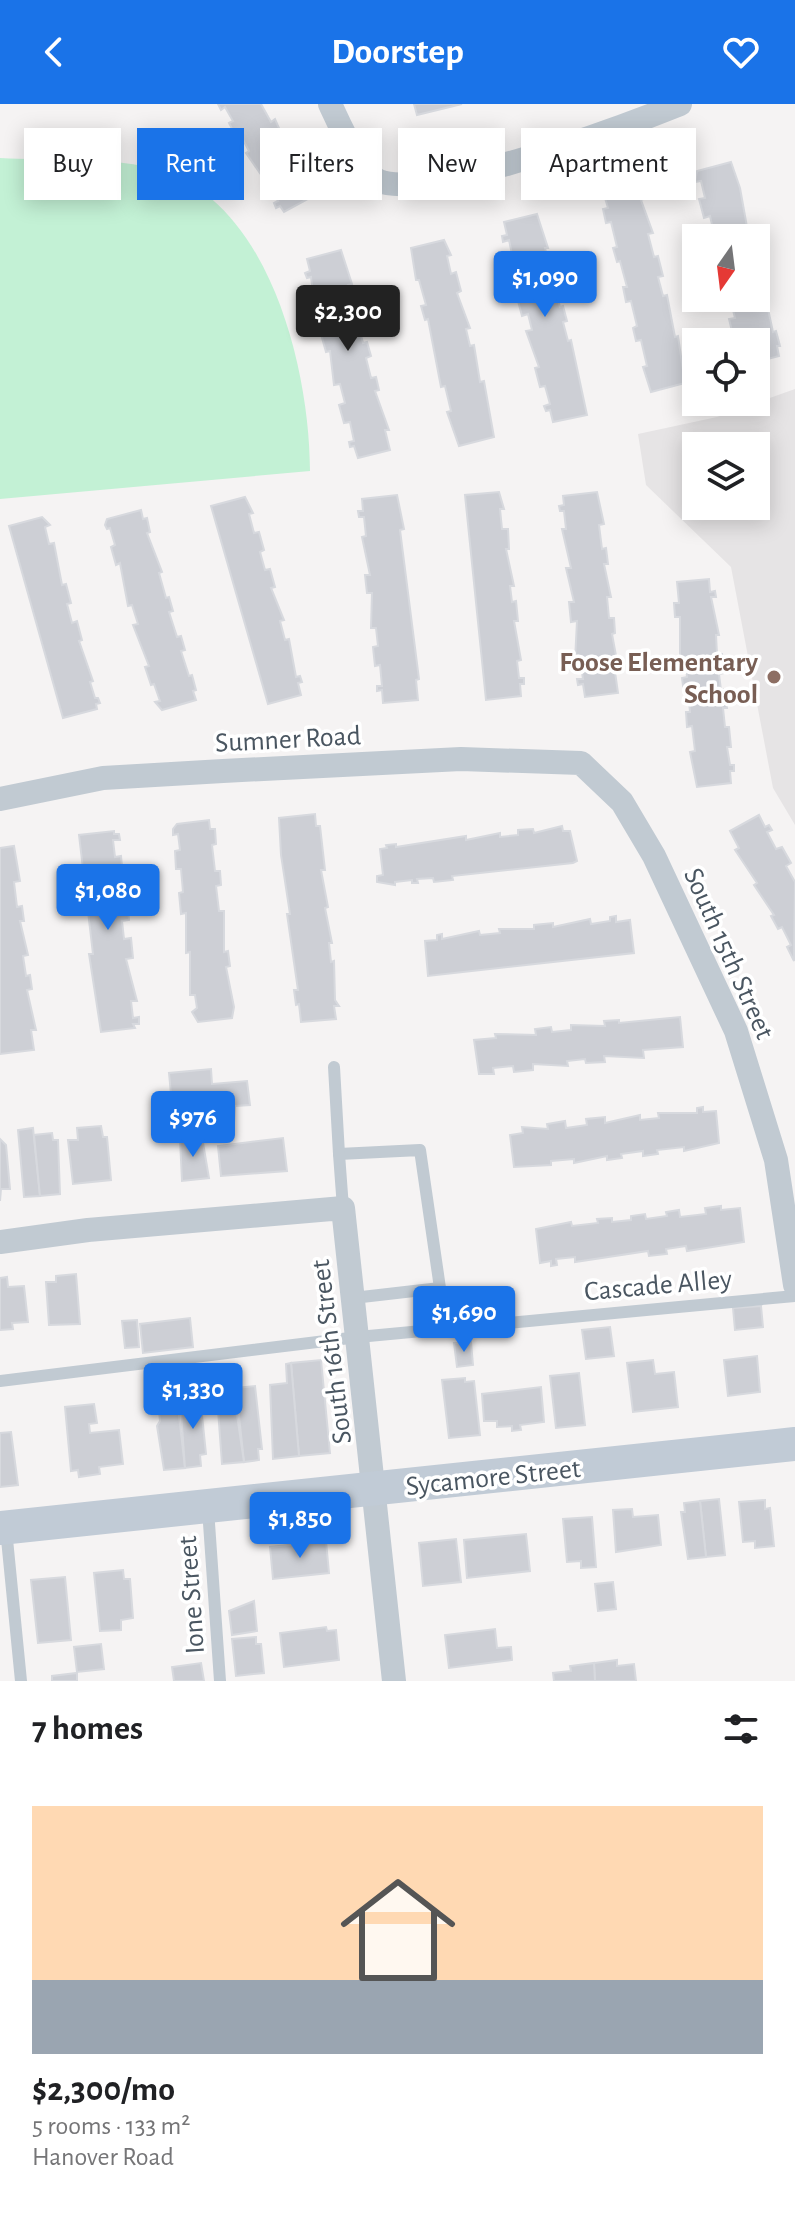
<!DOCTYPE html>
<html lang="en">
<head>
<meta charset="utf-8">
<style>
  :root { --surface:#fff; --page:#f2f2f2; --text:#202124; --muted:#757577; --line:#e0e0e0; --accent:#1a73e8 }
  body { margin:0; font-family:"Alegreya Sans",sans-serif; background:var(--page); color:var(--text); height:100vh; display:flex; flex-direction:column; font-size:30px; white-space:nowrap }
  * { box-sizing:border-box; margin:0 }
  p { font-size:26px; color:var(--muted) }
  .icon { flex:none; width:44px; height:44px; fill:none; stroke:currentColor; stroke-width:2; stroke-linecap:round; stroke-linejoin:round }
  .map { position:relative; height:1577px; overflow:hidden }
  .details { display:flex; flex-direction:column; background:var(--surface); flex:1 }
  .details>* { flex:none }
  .hud { position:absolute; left:24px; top:24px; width:748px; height:72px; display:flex; gap:16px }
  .needle { width:52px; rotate:194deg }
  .buttons { position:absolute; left:682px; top:120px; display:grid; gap:16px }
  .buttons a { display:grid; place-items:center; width:88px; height:88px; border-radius:0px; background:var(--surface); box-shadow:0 4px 20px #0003; font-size:40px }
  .price { position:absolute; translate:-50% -68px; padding:0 18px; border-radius:8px; background:var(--accent); color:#fff; font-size:26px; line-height:52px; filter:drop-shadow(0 2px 4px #0008) }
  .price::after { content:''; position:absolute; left:50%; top:48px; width:24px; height:18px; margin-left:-12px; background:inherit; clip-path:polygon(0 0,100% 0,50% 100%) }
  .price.on { background:#222; color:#fff }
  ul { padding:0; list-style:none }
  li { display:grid; align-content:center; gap:16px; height:424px; padding:0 32px }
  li+li { border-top:2px solid var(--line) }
  li span { display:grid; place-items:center; height:248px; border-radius:0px; color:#555 }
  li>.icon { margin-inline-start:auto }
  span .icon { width:144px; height:144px; fill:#fffc; stroke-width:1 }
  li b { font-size:34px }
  h2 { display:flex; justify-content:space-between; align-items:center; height:96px; padding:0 32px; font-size:34px }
  .pill { padding:0 28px; border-radius:0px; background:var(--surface); box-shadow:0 4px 20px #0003; font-size:28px; line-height:72px }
  .pill.on { background:var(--accent); color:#fff }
  header { display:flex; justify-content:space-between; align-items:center; height:104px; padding:0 32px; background:var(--accent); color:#fff; font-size:36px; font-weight:700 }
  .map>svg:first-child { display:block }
</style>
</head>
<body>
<header><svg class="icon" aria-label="back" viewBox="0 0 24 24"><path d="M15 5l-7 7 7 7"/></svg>Doorstep<svg class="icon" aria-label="heart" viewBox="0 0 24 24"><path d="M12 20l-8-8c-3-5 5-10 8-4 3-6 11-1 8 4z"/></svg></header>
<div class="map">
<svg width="795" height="1577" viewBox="0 0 795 1577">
  <rect width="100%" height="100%" fill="#f5f3f3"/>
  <path fill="#e6e4e5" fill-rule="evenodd" d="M795 285V721L773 684 731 463 646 381 638 330 717 313ZM696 342H756V402H696Z"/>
  <path fill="#c3f1d5" d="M0 54C50 57 102 52 152 64 268 91 310 264 310 367L0 395Z"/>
  <g fill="#cdcfd5" stroke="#d7d9de" stroke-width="2">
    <path d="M218 0H261L271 18 275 15 289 47 292 45 300 58 296 62 306 78 309 77 315 91 284 108 280 102 276 104 274 99 278 97 269 82 265 84 263 80 266 78 246 49 249 47 242 34 238 36 229 19 233 17 225 3 221 6Z"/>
    <path d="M414 0H462L417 11Z"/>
    <path d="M731 58 740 84 749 134H715L710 112 704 114 699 95 705 94 701 77 695 78 697 67Z"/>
    <path d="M638 85 639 89 644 88 646 94 641 96 653 129 648 130 654 153 658 152 663 172 658 173 663 192 667 191 675 233 678 232 685 279 651 288 643 263 647 262 641 236 636 237 633 224 637 222 631 197 626 198 623 183H627L620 157 617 158 613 144 617 143 611 118 606 119 603 105 608 104 605 94Z"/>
    <path d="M537 110 548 144H545L551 169 555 168 559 183 555 184 560 203 563 202 567 217 563 218 568 237 571 236 587 311 553 318 550 306 546 307 544 302 550 300 545 282 540 283 535 264 539 263 526 227 532 226 528 210 522 212 517 193 523 192 518 173 512 175 508 156 513 155 509 136 503 138 502 132 507 131 504 118Z"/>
    <path d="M444 136 451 151 447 152 451 170 456 168 461 187 457 189 470 224 466 225 470 242 474 241 480 278 484 277 494 333 459 342 447 308 451 307 445 282 441 283 428 215 425 216 421 202 426 201 419 176H416L411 144Z"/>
    <path d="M341 146 352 180 348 181 355 206 359 204 362 219 358 220 363 239 367 238 371 252 366 254 371 274 376 273 379 286 375 287 389 326H385L390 346 358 354 354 342 350 343 349 338 354 337 350 318 344 319 339 301 345 299 340 280 334 281 330 247 326 248 321 230 326 228 321 210 316 211 311 173 307 174 305 169 310 167 307 155Z"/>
    <path d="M756 149 773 228 776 227 780 242H777L779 252 756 258V238L734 235 729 215 735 214 730 194H756Z"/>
    <path d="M499 388 504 405H500L502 425H508L509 445H506L514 482H510L512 498 516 497 518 517H514L521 556 517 557 519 574H524V580H520L521 592 486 596 465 391Z"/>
    <path d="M597 388 604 420 599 421 602 445 606 444 608 460H604L611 493H607L609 514H614L615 529 612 530 619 568H615L618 589 585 593 583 580 578 581 577 575H583L580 556 575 557 577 517 571 518 569 498H574L566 464H571L562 425H566L564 407H560L559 402 564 401 563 392Z"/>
    <path d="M397 391 404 425 400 426 419 575 416 576 418 596 383 599 382 586 377 587V582H382L380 561 375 562 373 543 378 542 376 524H371L372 489H367L365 471H370L362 433 366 432 364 413H359L358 407H363L362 395Z"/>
    <path d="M245 393 253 409 249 410 254 429 259 428 264 446 260 448 265 466 270 465 275 483 271 484 284 516 280 517 285 536 289 535 296 573 300 572 302 578 298 579 301 591 268 600 211 402Z"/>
    <path d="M141 406 143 415 147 414 150 428 147 429 162 468 159 469 166 494 169 493 173 507 169 508 177 533 181 532 185 546 181 547 189 572 192 571 196 586 193 587 196 596 162 606 155 598 160 597 154 580 151 581 145 563 149 562 133 521 138 520 132 501 128 502 120 459 116 461 111 443 115 441 110 424 107 425 105 421 107 415Z"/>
    <path d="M42 413 50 421 45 423 49 440 54 439 62 481 66 480 71 499 67 500 72 519 77 517 82 536 79 537 93 577 90 578 95 594H98L100 599 96 600 97 605 63 614 9 422Z"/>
    <path d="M709 475 710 488 715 487 716 493H711L719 531H716L717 550H722L724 569 719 570 721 586 725 585 727 604H723L725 623H729L731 643H727L730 661H734V667H730L731 679 697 683 690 648 695 647 692 622 687 623 686 608H690L688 588 684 589 682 574 687 573 685 553 680 554V513H675L674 499H679L677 478Z"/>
    <path d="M315 710 316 722H320L325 766H321L328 803 325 804 332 839H329L331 858 334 857 335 896 339 902H334L336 915 301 918 299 900 296 901 294 886H298L287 810H290L281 751 279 714Z"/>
    <path d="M759 711 765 723 769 721 772 726 767 728 776 745 782 743 791 759 786 762 795 778 794 857 787 843 791 841 782 823 778 825 771 812 774 811 754 781 757 779 735 746 739 744 730 727Z"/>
    <path d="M209 716 210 725H215L216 740 212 741 215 767H220L221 781 216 782 219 807H224V848L228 847 230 862 226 863 234 903 232 914 198 918 192 908 197 904 195 891H190V848L186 849V809L181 810 179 789 183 788 181 765H176L175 747 180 746 178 730 173 731V725L177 720Z"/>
    <path d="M562 722 563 727H570L577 757 573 759 452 772 453 776 434 778 433 774 417 775 418 779H412V776L395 778V781L377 778V772L383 771 380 745 387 744 386 741 396 740V743L466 732V736L500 729V733L518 731V726L533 725 534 729Z"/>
    <path d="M114 727V730H119L120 736H113L115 753 121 752 123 773H118L120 796 127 795 129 816 122 817 124 835 131 834 133 854 126 855 137 897H131L133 914 139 913V920H133L135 924 101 928 89 850H93L79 731Z"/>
    <path d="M14 742 20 777 14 778 17 803 22 802 24 817H20L28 851 23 852 26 872 30 871 32 885 27 886 36 926H31L34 946 0 950V744Z"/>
    <path d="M616 812V818L630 816 634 849 428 872 425 837 437 836V831L442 830V835L479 827 480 831 500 829 499 825H534V821L553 819V823L590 815 591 820 610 817V813Z"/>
    <path d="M680 913 683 943 643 946 644 954 604 952 605 958 586 959 585 955 567 957 568 962 533 960V966L514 968 513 962 493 964 494 970H479L474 936 496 934 495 930 536 931 535 925 551 923 552 928 571 926V921L605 922 604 917 619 916V919Z"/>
    <path d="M211 965 212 980 247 977 250 1001 235 1002 234 1019 218 1020 217 1009 228 1008V1003L173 1011 169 969Z"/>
    <path d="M703 1003V1008L716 1007 719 1039 684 1047V1043L657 1046 658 1050 643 1052V1047L621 1050 622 1054 607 1056V1052L574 1059V1055L551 1057V1061L514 1063 510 1031 523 1029 522 1023 548 1025 547 1020 565 1017 566 1024 587 1021 586 1015 605 1013V1019L640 1011V1016L659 1014 658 1009H697V1004Z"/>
    <path d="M101 1022 103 1033H107L111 1076 73 1080 68 1036H78L77 1024Z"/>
    <path d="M33 1024 40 1092 24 1093 18 1026Z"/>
    <path d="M52 1029 53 1036H58L60 1090 40 1092 34 1031Z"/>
    <path d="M202 1033 209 1074 182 1077 180 1035Z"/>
    <path d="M283 1034 287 1067 221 1072 218 1042Z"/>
    <path d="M0 1035 6 1041 10 1085H1L0 1097Z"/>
    <path d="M721 1102V1106L740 1104 744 1138 687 1147 686 1142 666 1145 667 1150 649 1152 648 1147 575 1158V1153L556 1155 557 1161 551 1162V1157L540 1159 536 1125 571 1118 572 1122 598 1119 597 1115 612 1114V1118L631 1116V1112L645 1110 646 1115 667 1112 666 1108 679 1106 680 1113 706 1110 705 1104Z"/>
    <path d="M76 1170 80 1220 49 1221 46 1178H56V1172Z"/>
    <path d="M7 1173 8 1183 24 1182 28 1218 12 1219 13 1225 0 1226V1174Z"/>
    <path d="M761 1202 763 1223 735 1226 733 1204Z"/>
    <path d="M190 1214 193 1243 143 1249 140 1220Z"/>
    <path d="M137 1216 139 1243 125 1244 122 1217Z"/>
    <path d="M610 1223 614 1252 586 1255 582 1226Z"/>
    <path d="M471 1238 473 1261 457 1263 454 1239Z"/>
    <path d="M757 1252 760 1288 728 1292 724 1256Z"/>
    <path d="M321 1256 330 1349 299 1352 291 1259Z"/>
    <path d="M653 1256 655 1270 674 1268 678 1303 633 1308 627 1259Z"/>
    <path d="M291 1259 299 1352 273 1355 270 1281 287 1279 286 1260Z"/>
    <path d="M579 1269 585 1321 556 1324 550 1272Z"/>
    <path d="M465 1274V1278L474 1277 480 1331 449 1334 442 1276Z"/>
    <path d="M175 1277 185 1364 164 1366 157 1322 160 1317 156 1279Z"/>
    <path d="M255 1282 262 1345H258L259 1356 244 1358 236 1284Z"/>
    <path d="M541 1283 544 1318 520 1321 521 1326 512 1327V1322L497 1323V1317H484L482 1290Z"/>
    <path d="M233 1284 244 1358 222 1360 217 1292 234 1290Z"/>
    <path d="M200 1292 206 1350 200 1351 201 1362 185 1364 180 1294Z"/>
    <path d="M94 1300 97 1319 89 1320 90 1329 119 1326 123 1360 99 1363 100 1370 79 1373 78 1366 71 1367 65 1303Z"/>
    <path d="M11 1328 18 1381 0 1383V1329Z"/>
    <path d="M719 1395 725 1451 706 1453 700 1397Z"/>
    <path d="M765 1396V1405L770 1404 774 1442 755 1444V1437L743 1438 739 1398Z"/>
    <path d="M700 1397 706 1453 688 1455 681 1408H685L684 1399Z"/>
    <path d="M632 1405 633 1413 658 1411 661 1441 616 1448 613 1406Z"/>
    <path d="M592 1413 596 1463 581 1464V1457L567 1458 563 1415Z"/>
    <path d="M526 1430 530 1467 467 1474 464 1436Z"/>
    <path d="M456 1435 461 1478 423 1482 419 1439Z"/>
    <path d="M326 1437 329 1469 273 1475 270 1443Z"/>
    <path d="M123 1466 124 1475H130L133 1514 121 1516V1526L100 1527 94 1469Z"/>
    <path d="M65 1473 71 1536 38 1539 31 1476Z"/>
    <path d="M613 1478 616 1505 598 1507 595 1480Z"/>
    <path d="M254 1497 257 1527 232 1531 229 1507Z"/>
    <path d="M326 1523 327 1527 336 1526 339 1556 284 1563 280 1529Z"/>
    <path d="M495 1525 497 1544 511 1543 512 1556 449 1564 445 1531Z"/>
    <path d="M256 1533V1540H261L264 1569 236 1572 232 1535Z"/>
    <path d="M101 1540 104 1565 77 1568 74 1543Z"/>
    <path d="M617 1556V1562L634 1560 636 1577H595L594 1559Z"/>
    <path d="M201 1559 204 1577H174L172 1563Z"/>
    <path d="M594 1559 595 1577H554L553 1569 571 1567 570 1562Z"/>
    <path d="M77 1569V1577H52V1572Z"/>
  </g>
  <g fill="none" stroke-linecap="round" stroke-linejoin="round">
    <g stroke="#c1cad2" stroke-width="12">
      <path d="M334 963 339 1050 420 1046 440 1184 353 1194"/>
      <path d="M339 1050 343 1104"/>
      <path d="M0 1277 358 1233 795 1192"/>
      <path d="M208 1405 220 1577"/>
      <path d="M6 1425 21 1577"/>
    </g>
    <g stroke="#c1cad2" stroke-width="24">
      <path d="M330 0C339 19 360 69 379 77 426 97 628 21 680 0"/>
      <path d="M0 695 103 674 223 667 461 655 581 659 622 698 654 752 736 927 776 1056 795 1181"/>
      <path d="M0 1138 88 1126 343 1104 394 1577"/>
    </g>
    <path stroke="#c1cbd6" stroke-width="34" d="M0 1424 795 1340"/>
  </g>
  <circle fill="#8d6e63" stroke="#fff" stroke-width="3" cx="774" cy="573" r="8"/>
  <g text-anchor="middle" stroke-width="7" stroke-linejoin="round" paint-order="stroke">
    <g font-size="28" font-weight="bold" fill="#785e54" stroke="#fff" text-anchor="end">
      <text x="758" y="567">Foose Elementary<tspan x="758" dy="32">School</tspan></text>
    </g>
    <g font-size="28" fill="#4a5661" stroke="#fff">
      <text transform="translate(288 634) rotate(-3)" y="10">Sumner Road</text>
      <text transform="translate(730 849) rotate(66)" y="10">South 15th Street</text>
      <text transform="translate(658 1180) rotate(-5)" y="10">Cascade Alley</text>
      <text transform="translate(330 1248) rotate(-97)" y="10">South 16th Street</text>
      <text transform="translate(493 1372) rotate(-6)" y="10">Sycamore Street</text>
      <text transform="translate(190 1491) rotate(-94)" y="10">Ione Street</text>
    </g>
  </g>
</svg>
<div class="buttons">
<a><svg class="needle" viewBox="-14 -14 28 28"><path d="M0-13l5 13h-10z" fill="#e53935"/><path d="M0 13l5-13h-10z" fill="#757577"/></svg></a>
<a><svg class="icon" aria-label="locate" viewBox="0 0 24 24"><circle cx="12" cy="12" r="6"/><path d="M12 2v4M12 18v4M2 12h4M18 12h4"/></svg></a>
<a><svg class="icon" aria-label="layers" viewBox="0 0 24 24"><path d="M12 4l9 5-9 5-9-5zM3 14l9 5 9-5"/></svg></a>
</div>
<b class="price" style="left:545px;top:215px">$1,090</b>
<b class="price on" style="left:348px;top:249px">$2,300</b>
<b class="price" style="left:108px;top:828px">$1,080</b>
<b class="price" style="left:193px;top:1055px">$976</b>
<b class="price" style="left:464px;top:1250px">$1,690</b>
<b class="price" style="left:193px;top:1327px">$1,330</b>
<b class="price" style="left:300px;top:1456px">$1,850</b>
<div class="hud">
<a class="pill">Buy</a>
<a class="pill on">Rent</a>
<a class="pill">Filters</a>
<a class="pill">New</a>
<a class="pill">Apartment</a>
</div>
</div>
<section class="details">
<h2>7 homes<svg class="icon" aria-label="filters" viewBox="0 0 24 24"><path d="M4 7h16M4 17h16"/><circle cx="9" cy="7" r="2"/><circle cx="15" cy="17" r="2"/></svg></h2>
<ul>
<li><span style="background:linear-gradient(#ffd9b3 70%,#9aa5b1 0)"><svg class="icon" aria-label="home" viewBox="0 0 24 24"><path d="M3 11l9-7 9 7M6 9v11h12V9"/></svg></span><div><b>$2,300/mo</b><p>5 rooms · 133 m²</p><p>Hanover Road</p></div></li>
</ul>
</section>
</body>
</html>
